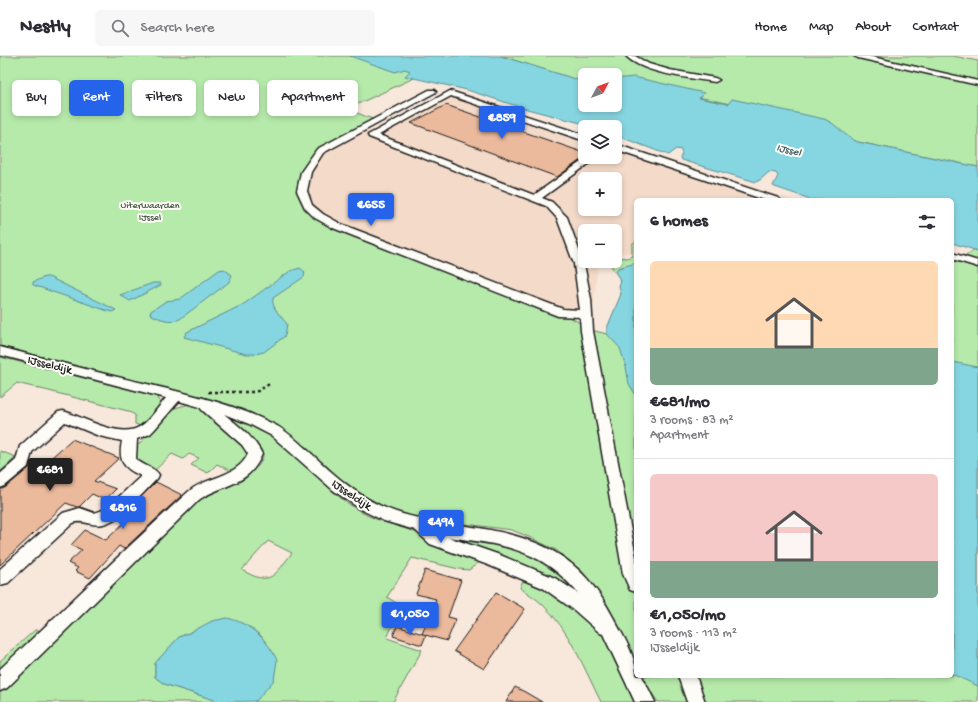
<!DOCTYPE html>
<html lang="en">
<head>
<meta charset="utf-8">
<style>
  :root { --surface:#fff; --page:#f7f7f7; --text:#2b2b33; --muted:#7c7c81; --line:#e1e1e2; --accent:#2563eb }
  body { margin:0; font-family:"Gochi Hand",sans-serif; background:var(--page); color:var(--text); height:100vh; display:flex; flex-direction:column; font-size:15px; white-space:nowrap }
  * { box-sizing:border-box; margin:0 }
  p { font-size:13px; color:var(--muted) }
  .icon { flex:none; width:22px; height:22px; fill:none; stroke:currentColor; stroke-width:2; stroke-linecap:round; stroke-linejoin:round }
  .map { position:relative; flex:1; overflow:hidden }
  .drawer { position:absolute; left:634px; top:142px; width:320px; height:480px; display:flex; flex-direction:column; background:var(--surface); border-radius:6px; box-shadow:0 2px 6px #0003 }
  .drawer>* { flex:none }
  .hud { position:absolute; left:12px; top:24px; width:380px; height:36px; display:flex; gap:8px }
  .needle { width:26px; rotate:49deg }
  .tools { position:absolute; left:578px; top:12px; display:grid; gap:8px }
  .tools a { display:grid; place-items:center; width:44px; height:44px; border-radius:6px; background:var(--surface); box-shadow:0 2px 6px #0003; font-size:20px }
  .price { position:absolute; translate:-50% -34px; padding:0 9px; border-radius:4px; background:var(--accent); color:#fff; font-size:13px; line-height:26px; filter:drop-shadow(0 1px 2px #0008) }
  .price::after { content:''; position:absolute; left:50%; top:24px; width:12px; height:9px; margin-left:-6px; background:inherit; clip-path:polygon(0 0,100% 0,50% 100%) }
  .price.selected { background:#222; color:#fff }
  ul { padding:0; list-style:none }
  li { display:grid; align-content:center; gap:8px; height:212px; padding:0 16px }
  li+li { border-top:1px solid var(--line) }
  li span { display:grid; place-items:center; height:124px; border-radius:6px; color:#555 }
  li>.icon { margin-inline-start:auto }
  span .icon { width:72px; height:72px; fill:#fffc; stroke-width:1 }
  li b { font-size:17px }
  h2 { display:flex; justify-content:space-between; align-items:center; height:48px; padding:0 16px; font-size:17px }
  .tag { padding:0 14px; border-radius:6px; background:var(--surface); box-shadow:0 2px 6px #0003; font-size:14px; line-height:36px }
  .tag.selected { background:var(--accent); color:#fff }
  header { display:flex; align-items:center; gap:24px; box-sizing:border-box; height:56px; padding:0 20px; background:var(--surface); border-bottom:1px solid var(--line) }
  header strong { font-size:19px }
  nav { display:flex; gap:22px; margin-inline-start:auto; font-size:14px }
  .search { width:280px; height:36px; background:var(--page); display:flex; align-items:center; gap:10px; box-sizing:border-box; padding:0 14px; border-radius:6px; color:var(--muted); font-size:15px }
  .map>svg:first-child { display:block }
</style>
</head>
<body>
<header>
<strong>Nestly</strong>
<div class="search"><svg class="icon" aria-label="search" viewBox="0 0 24 24"><circle cx="10" cy="10" r="6"/><path d="M15 15l6 6"/></svg>Search here</div>
<nav><a>Home</a><a>Map</a><a>About</a><a>Contact</a></nav>
</header>
<div class="map">
<svg width="978" height="646" viewBox="0 0 978 646">
  <rect width="100%" height="100%" fill="#f8e8dc"/>
  <filter id="ink" filterUnits="userSpaceOnUse"><feTurbulence type="fractalNoise" baseFrequency=".025" numOctaves="2"/><feDisplacementMap in="SourceGraphic" scale="8" xChannelSelector="R" yChannelSelector="G"/><feConvolveMatrix kernelMatrix="1 2 1 2 8 2 1 2 1" color-interpolation-filters="sRGB"/></filter>
  <g filter="url(#ink)">
    <path fill="#f4dac9" fill-rule="evenodd" d="M448 35 585 78V101H615V87L792 144H636V196L615 198V175H585V205H598L593 255 553 250 329 164 310 150 305 128 309 115 323 96 366 74 371 76ZM585 123H615V153H585Z"/>
    <g fill="#b6eaab" stroke="#698364" fill-rule="evenodd">
      <path d="M0 0H377L409 14 411 16 407 19 416 21 347 53 375 64 327 88 300 131 313 159 564 258 582 268 583 272 607 278C608 262 623 245 622 230 621 221 611 214 610 205H615V201H617L627 202 632 200V188L636 185V612L599 537 582 515 556 494 529 481 512 474 419 462 400 457 381 449 348 431 278 369 254 358 159 331 0 290Z"/>
      <path d="M501 0H852L978 28V111L858 86 730 48 615 23V19H585V26L580 25Z"/>
      <path d="M862 0H953L978 5V25Z"/>
      <path d="M978 193V646H658L640 620H952V206Z"/>
      <path d="M0 301 148 338 158 341 161 348 144 371 135 368V359L128 355 17 327 0 341Z"/>
      <path d="M189 348 199 350 246 390 249 402 235 417 217 408 208 417 191 409 199 402 189 398 183 403 172 398 154 415 136 405 135 392 170 356 175 352Z"/>
      <path d="M230 361C235 363 242 364 247 366 293 385 319 432 361 456 377 465 395 469 412 475 418 477 422 481 428 484 446 491 464 498 482 504L469 514 459 513 412 502 387 541 401 550 387 582 422 594 393 646H254L256 645 267 588 261 580 250 571 191 576 179 581 155 608V621L164 628 221 646H156L143 643 135 646H0V633L196 444 247 419 259 409 263 401 261 393ZM268 485 292 497C274 520 271 531 242 514Z"/>
      <path d="M0 395 16 401 0 416Z"/>
      <path d="M441 480 507 488 546 506 570 525 591 555Z"/>
      <path d="M528 522 543 529 589 563 608 586 637 646H601C585 614 569 573 542 548 536 542 527 537 520 532L522 526Z"/>
      <path d="M35 574 47 575 0 621V605Z"/>
    </g>
    <g fill="#86d6e1" stroke="#5c8c92">
      <path d="M350 0H501L585 26V49H615V23L634 21 704 37 699 42 728 48 732 43 824 63C838 68 844 81 858 86L978 111V195L952 187V144H892L883 142 880 144H813L775 131 773 130 778 120 776 117 769 116 760 124 756 126 681 104 680 101 682 98 681 94 676 93 668 99 615 79V71H596L523 52 467 34 405 20 410 15 405 13 395 16Z"/>
      <path d="M636 207V339L629 328 626 311 620 292 607 278V272L621 238 619 231 621 225 616 216 618 212Z"/>
      <path d="M300 212 305 216 304 221 273 242C271 252 281 260 287 268L285 280 264 296 255 298H246L184 281 187 276 244 248 290 215Z"/>
      <path d="M224 213 232 219 229 226 180 263C171 267 159 263 150 258L151 255 166 245 180 243 219 214Z"/>
      <path d="M45 221H49L116 254 112 256 105 254 33 229V226Z"/>
      <path d="M153 227H160L161 229 130 245 120 239Z"/>
      <path d="M952 306 978 311V630L952 618Z"/>
      <path d="M227 562C250 567 267 583 277 604L274 624 256 645 221 646 164 628 155 621V607L179 581 191 576 212 565Z"/>
    </g>
    <g fill="#ebb99c" stroke="#1c1c1c">
      <path d="M446 49 585 97V101L557 121 411 67Z"/>
      <path d="M72 383 119 402 94 425 116 433 105 444 92 438 79 451H77L66 447 0 509V434L6 431 29 412 32 406 42 410Z"/>
      <path d="M156 426 182 439 124 493 119 490 90 522 75 515 78 512 68 507 82 494 71 489 85 474 106 484 130 461 124 458Z"/>
      <path d="M425 514 461 524 448 561 456 563 447 585 422 578 436 543 416 538Z"/>
      <path d="M496 536 525 553 484 613 454 595Z"/>
      <path d="M397 570 426 579 422 589 393 580Z"/>
      <path d="M515 631 525 636 542 646H506Z"/>
    </g>
    <g fill="none" stroke-linecap="round" stroke-linejoin="round">
      <g stroke="#1c1c1c" stroke-width="3">
        <g id="minor">
          <path d="M626 0H635L649 8 670 14 715 22 719 24 715 26C691 22 643 18 626 0Z"/>
          <path d="M854 0H868L978 25V29L858 2Z"/>
          <path d="M429 34H435L436 36 323 97 311 116 307 135 312 149 323 158 341 168 563 253 580 254 574 208 557 162 546 150 369 81 368 79 450 35 585 79V85L451 40 379 79 534 139 588 101H598L542 142 552 146 567 161 584 208 591 243 593 275 636 501V536L630 534 623 518 581 275 580 261 558 260 333 172 315 162 305 152 297 135 301 116 317 93Z"/>
          <path d="M615 88 778 142 780 144H765L615 94Z"/>
          <path d="M952 197 978 205V211L952 203Z"/>
          <path d="M0 291C48 303 95 316 143 327 187 338 233 347 273 368 288 375 299 387 312 398 333 418 355 438 381 450 408 462 437 466 466 470 535 480 579 496 613 561 623 580 636 599 636 620H642L655 646H635L603 578 600 577 574 554 543 532 488 509 430 488 415 474 384 465 360 453 333 434 272 380 249 368 224 358C240 371 252 379 262 398 249 430 226 427 200 443L7 632 0 635V613C63 554 124 494 188 436 206 420 237 422 248 398L242 389 202 354 200 351 179 345 154 374 150 378 137 383 136 403C142 410 155 411 159 419L157 423C143 436 122 464 103 468 92 471 84 463 73 467L8 527 0 529V513L63 457 80 452 94 457 106 453 141 420C123 412 118 405 122 385L99 380 65 366 32 396 28 411 5 430 0 432V418L16 404 20 390 58 356 63 355C84 361 120 384 141 370 151 363 158 351 166 342L0 299ZM448 481C504 489 540 492 578 537L555 522 500 499Z"/>
          <path d="M678 620H696L705 646H687Z"/>
        </g>
      </g>
      <path stroke="#1c1c1c" stroke-width="2.5" stroke-dasharray="3 3" stroke-linecap="butt" d="M208 336H252L258 335 271 327"/>
      <use href="#minor" fill="#fdfcf7" fill-rule="evenodd"/>
    </g>
  </g>
  <g text-anchor="middle" stroke-width="4" stroke-linejoin="round" paint-order="stroke">
    <g font-size="10" fill="#4a5a47" stroke="#fdfcf7">
      <text x="150" y="152">Uiterwaarden<tspan x="150" dy="12">IJssel</tspan></text>
    </g>
    <g font-size="11" font-style="italic" fill="#415d61" stroke="#fdfcf7">
      <text transform="translate(789 93) rotate(13)" y="4">IJssel</text>
    </g>
    <g font-size="12" fill="#1c1c1c" stroke="#fdfcf7">
      <text transform="translate(50 308) rotate(14)" y="4">IJsseldijk</text>
      <text transform="translate(352 438) rotate(34)" y="4">IJsseldijk</text>
    </g>
  </g>
</svg>
<div class="tools">
<a><svg class="needle" viewBox="-14 -14 28 28"><path d="M0-13l5 13h-10z" fill="#e53935"/><path d="M0 13l5-13h-10z" fill="#7c7c81"/></svg></a>
<a><svg class="icon" aria-label="layers" viewBox="0 0 24 24"><path d="M12 4l9 5-9 5-9-5zM3 14l9 5 9-5"/></svg></a>
<a>+</a>
<a>−</a>
</div>
<b class="price" style="left:502px;top:84px">€859</b>
<b class="price" style="left:371px;top:171px">€655</b>
<b class="price selected" style="left:50px;top:436px">€681</b>
<b class="price" style="left:123px;top:474px">€816</b>
<b class="price" style="left:441px;top:488px">€494</b>
<b class="price" style="left:410px;top:580px">€1,050</b>
<div class="hud">
<a class="tag">Buy</a>
<a class="tag selected">Rent</a>
<a class="tag">Filters</a>
<a class="tag">New</a>
<a class="tag">Apartment</a>
</div>
<section class="drawer">
<h2>6 homes<svg class="icon" aria-label="filters" viewBox="0 0 24 24"><path d="M4 7h16M4 17h16"/><circle cx="9" cy="7" r="2"/><circle cx="15" cy="17" r="2"/></svg></h2>
<ul>
<li><span style="background:linear-gradient(#ffd9b3 70%,#7fa58c 0)"><svg class="icon" aria-label="home" viewBox="0 0 24 24"><path d="M3 11l9-7 9 7M6 9v11h12V9"/></svg></span><div><b>€681/mo</b><p>3 rooms · 83 m²</p><p>Apartment</p></div></li>
<li><span style="background:linear-gradient(#f6c9c9 70%,#7fa58c 0)"><svg class="icon" aria-label="home" viewBox="0 0 24 24"><path d="M3 11l9-7 9 7M6 9v11h12V9"/></svg></span><div><b>€1,050/mo</b><p>3 rooms · 113 m²</p><p>IJsseldijk</p></div></li>
</ul>
</section>
</div>
</body>
</html>
